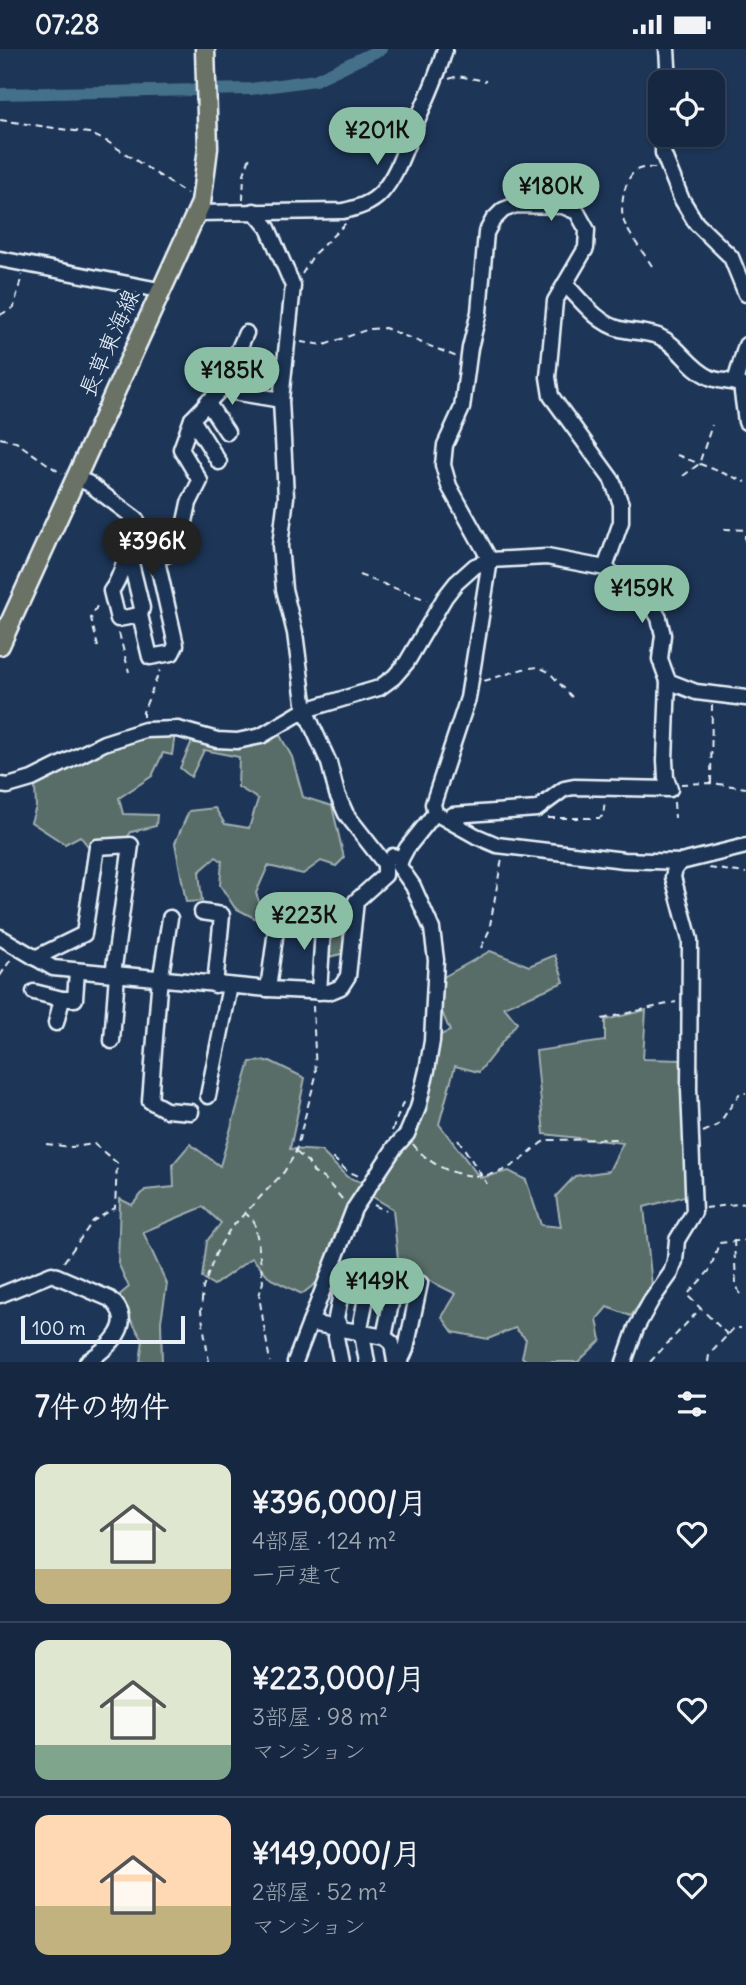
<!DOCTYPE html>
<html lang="ja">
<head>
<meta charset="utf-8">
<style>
  :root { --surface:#162841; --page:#23344c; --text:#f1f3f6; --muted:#9ea6b1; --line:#35445a; --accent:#8abfa5 }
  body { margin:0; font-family:Delius,"Klee One",sans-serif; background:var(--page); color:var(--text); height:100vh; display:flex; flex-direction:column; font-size:26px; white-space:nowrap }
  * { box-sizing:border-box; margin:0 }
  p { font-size:23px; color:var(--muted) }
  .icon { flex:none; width:38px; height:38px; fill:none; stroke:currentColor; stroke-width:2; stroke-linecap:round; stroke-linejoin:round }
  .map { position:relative; height:1313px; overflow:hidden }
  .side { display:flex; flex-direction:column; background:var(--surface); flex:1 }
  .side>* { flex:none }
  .controls { position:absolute; left:648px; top:21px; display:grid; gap:14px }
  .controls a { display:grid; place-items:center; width:77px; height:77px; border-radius:14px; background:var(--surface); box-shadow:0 2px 5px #0004,0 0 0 2px var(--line); font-size:35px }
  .scale { position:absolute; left:21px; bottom:18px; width:164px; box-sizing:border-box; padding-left:7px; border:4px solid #e8f1f8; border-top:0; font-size:19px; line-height:24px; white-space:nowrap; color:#e8f1f8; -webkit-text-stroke:5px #1d3557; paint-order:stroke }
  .price { position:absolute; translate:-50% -60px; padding:0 16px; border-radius:24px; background:var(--accent); color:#111; font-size:23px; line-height:46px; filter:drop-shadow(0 2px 4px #0008) }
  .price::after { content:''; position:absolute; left:50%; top:42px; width:21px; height:16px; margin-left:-10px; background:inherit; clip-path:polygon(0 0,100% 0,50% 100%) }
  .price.active { background:#222; color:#fff }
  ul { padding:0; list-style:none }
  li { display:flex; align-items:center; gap:21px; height:175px; padding:0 35px }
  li+li { border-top:2px solid var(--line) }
  li span { display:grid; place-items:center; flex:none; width:196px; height:140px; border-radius:14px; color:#555 }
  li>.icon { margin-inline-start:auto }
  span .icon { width:84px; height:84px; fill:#fffc; stroke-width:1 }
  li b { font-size:30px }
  h2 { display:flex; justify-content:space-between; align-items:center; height:84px; padding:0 35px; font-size:30px }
  .status { display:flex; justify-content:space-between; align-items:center; height:49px; padding:0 35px; background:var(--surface); direction:ltr }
  .status svg { height:19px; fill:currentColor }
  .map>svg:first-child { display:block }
</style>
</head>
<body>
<div class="status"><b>07:28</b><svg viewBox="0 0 49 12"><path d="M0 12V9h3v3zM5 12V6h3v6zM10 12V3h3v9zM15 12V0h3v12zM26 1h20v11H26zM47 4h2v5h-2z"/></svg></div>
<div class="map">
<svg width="746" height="1313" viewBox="0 0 746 1313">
  <rect width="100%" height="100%" fill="#1d3557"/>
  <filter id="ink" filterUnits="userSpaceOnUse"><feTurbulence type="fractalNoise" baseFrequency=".0143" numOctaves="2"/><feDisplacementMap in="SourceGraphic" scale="14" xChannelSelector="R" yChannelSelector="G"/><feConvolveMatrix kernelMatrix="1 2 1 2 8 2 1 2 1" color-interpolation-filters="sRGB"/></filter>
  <g filter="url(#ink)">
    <g fill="#586c68" stroke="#a0aeb0" stroke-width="2">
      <path d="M277 681 292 708 303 748 332 757 344 809 336 817 321 812 303 825 268 817 256 844 260 855 301 866 338 862 346 904 316 911 318 877 264 874 235 859 220 836 222 812 216 808 199 823 202 852 186 853 175 794 189 762 215 759 225 775 249 779 258 750 238 738 239 708 204 701 191 728 180 719 193 690Z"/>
      <path d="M175 684 172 706 163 704 152 727 119 749 123 765 157 766 156 777 131 783 125 792 91 801 80 787 65 795 31 773 36 758 35 737 76 711 144 686Z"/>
      <path d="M490 902 529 917 555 906 564 933 504 958 517 974 479 1023 455 1017 439 1075 480 1129 509 1122 526 1131 541 1176 561 1178 556 1147 575 1127 609 1122 623 1094 544 1085 536 1002 605 992V971L646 961 643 1010 684 1011 685 1147 644 1158 652 1237 631 1267 607 1258 597 1270 601 1291 578 1313H528L522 1308 526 1290 515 1279 488 1290 453 1283 442 1268 456 1245 426 1230 398 1211 393 1160 368 1145 425 1059 438 987 450 982 440 958V930Z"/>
      <path d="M270 1012 305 1029 290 1100 321 1102 347 1128 364 1134 321 1230 302 1245 271 1230 252 1209 214 1236 202 1229 207 1192 221 1174 203 1158 143 1183 167 1235 161 1272 162 1313H140L143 1291 117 1248 129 1238 118 1214 120 1150 132 1156 145 1141 174 1138 173 1115 190 1095 220 1117 250 1013Z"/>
    </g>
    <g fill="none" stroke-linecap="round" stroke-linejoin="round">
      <path stroke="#446f8a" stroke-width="12" d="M0 45 251 40 315 31 381 0"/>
      <g stroke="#e8f1f8" stroke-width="19">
        <g id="minor">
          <path d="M667 0 669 33"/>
          <path d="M663 86V104L681 149 696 174 731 208 746 245"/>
          <path d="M197 164 343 162C357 159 371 155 381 144 398 125 405 98 415 76 426 51 438 27 445 0"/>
          <path d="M0 210 159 241"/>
          <path d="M565 235C581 251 597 274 620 280 632 283 646 283 658 287 679 296 688 318 709 328 718 333 731 331 741 336L746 373"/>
          <path d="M225 332 233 343 281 351"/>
          <path d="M735 333 746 296"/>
          <path d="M207 353 227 383"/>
          <path d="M192 370 219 413"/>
          <path d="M75 429 88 434 136 470 156 507 176 596 172 604 150 608 140 566 118 570 111 542C125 525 125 495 143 482"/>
          <path d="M127 509 130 510 142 559 140 566"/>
          <path d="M156 510 179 501 189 454 200 432 181 400 192 370 221 340 246 284"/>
          <path d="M605 519 621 473V455L612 431 551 347 548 328 555 252 586 199 587 181 577 163 563 157 516 156 503 161 493 171 486 184 479 263 470 299 462 359 445 396 443 416 449 437 490 511 468 649 433 755 435 764 476 787 497 796 624 811 681 813"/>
          <path d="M668 632 696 643 746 649"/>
          <path d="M0 736 8 737 32 730 104 694 145 681 178 680 217 691 237 692 261 687 305 661 379 639 394 628 407 613 445 548 456 534 475 517 490 511 547 508 605 519 649 552 659 569 663 586 660 610 668 632 665 711 666 729 670 740 574 738 564 740 537 760 453 766 448 771"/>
          <path d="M393 807 401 810 407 799 435 764"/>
          <path d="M202 863 222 866 215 936"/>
          <path d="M170 869 159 939 150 1052 166 1061 191 1063"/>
          <path d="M0 888 53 919 268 940 329 943 341 938 348 927 356 852 385 826V815L346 765 337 745 329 714 305 661 295 584 284 540 280 497 286 448 281 351 293 237 268 179 254 162"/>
          <path d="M35 909 84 885 97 798 131 796 113 925"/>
          <path d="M268 940 277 874"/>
          <path d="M34 943 62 950H75L77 922"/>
          <path d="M319 943 324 865"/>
          <path d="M56 974 62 950"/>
          <path d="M112 992 117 925"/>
          <path d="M208 1047 230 937"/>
          <path d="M0 1246 52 1225 110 1250C139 1274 108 1299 87 1313"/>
          <path d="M310 1274 384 1288 392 1294 395 1313"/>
          <path d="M359 1284 368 1239"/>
          <path d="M365 1285 363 1291 367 1313"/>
          <path d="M384 1288 396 1230"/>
          <path d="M295 1313 354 1160 395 1098 407 1085 418 1059 427 1021 432 992 436 911 432 880 413 837 399 817 401 810"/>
          <path d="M341 1313 336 1288 339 1276 336 1269 343 1234"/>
          <path d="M400 1313 406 1300 420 1234"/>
          <path d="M624 1313 636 1279 651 1252 671 1224 675 1212 677 1191 694 1163 689 1040 690 891 673 828 675 819 681 813 746 797"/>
        </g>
      </g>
      <g stroke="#e8f1f8" stroke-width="23">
        <path id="major" d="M0 596 201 154 208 99 205 0"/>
      </g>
      <g stroke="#e8f1f8" stroke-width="2" stroke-dasharray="7 5" stroke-linecap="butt">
        <path d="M449 30 458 27 486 32"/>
        <path d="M0 71 89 84 108 93 187 145"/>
        <path d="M243 151 244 125 251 105"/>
        <path d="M652 217C644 204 632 190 625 175 618 163 624 125 639 120 644 118 651 119 656 119"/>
        <path d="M302 225 314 205 346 174"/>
        <path d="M0 266 14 258 22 226"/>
        <path d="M301 293 324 296 369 280 385 279 457 308"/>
        <path d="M0 389 16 393 62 425"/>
        <path d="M677 406 746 433"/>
        <path d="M683 427 699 415 712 376"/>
        <path d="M724 480 746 481"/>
        <path d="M745 493V483"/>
        <path d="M359 526 427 551"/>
        <path d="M119 584 129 623"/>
        <path d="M98 598 91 569 99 553"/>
        <path d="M484 632 523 620 538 618 549 623 572 648"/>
        <path d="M143 668V663L160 621"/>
        <path d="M711 734 712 656"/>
        <path d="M681 735 711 734 746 739"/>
        <path d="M674 753 675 769"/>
        <path d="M548 769H599L603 767 605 751"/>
        <path d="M709 819 746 824"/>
        <path d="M481 899 489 882 502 809"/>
        <path d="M0 927 11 910"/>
        <path d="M602 970 676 953"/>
        <path d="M392 1082 404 1051"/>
        <path d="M703 1083 718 1076 740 1044H746"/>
        <path d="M458 1090 487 1135"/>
        <path d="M46 1095 72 1098 94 1095 117 1114 115 1159 93 1172 63 1214"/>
        <path d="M413 1095C430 1118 463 1132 492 1125 502 1123 512 1117 521 1111 531 1105 537 1095 547 1091L621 1090"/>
        <path d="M296 1103 308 1113 314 1124 325 1130 343 1151"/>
        <path d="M333 1109 347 1122 361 1128"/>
        <path d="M374 1156 386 1162"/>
        <path d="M705 1159 746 1154"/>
        <path d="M244 1163 254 1172 258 1192 263 1233 259 1247 270 1313"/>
        <path d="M734 1191 736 1235 741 1248"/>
        <path d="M347 1216 361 1228"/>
        <path d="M728 1286 687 1246 710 1221 719 1194 746 1191"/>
        <path d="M209 1313 201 1262 203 1239 216 1204 230 1180 284 1123 295 1105 316 1027 313 957"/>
        <path d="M650 1313 700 1260"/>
        <path d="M708 1313 709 1306 734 1279H741"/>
      </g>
      <use href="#minor" stroke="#1d3557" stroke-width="14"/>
      <use href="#major" stroke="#6b7165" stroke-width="18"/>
    </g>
  </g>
  <g text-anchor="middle" stroke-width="7" stroke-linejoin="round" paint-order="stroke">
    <g font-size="23" fill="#e8f1f8" stroke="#1d3557">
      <text transform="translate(109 294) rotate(-66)" y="8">長草東海線</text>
    </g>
  </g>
</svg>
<div class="controls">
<a><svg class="icon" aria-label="locate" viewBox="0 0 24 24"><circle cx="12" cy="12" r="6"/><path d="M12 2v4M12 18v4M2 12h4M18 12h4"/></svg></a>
</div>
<div class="scale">100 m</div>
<b class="price" style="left:377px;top:118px">¥201K</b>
<b class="price" style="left:551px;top:174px">¥180K</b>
<b class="price" style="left:232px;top:358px">¥185K</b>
<b class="price active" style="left:152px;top:529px">¥396K</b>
<b class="price" style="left:642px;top:576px">¥159K</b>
<b class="price" style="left:304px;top:903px">¥223K</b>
<b class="price" style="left:377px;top:1269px">¥149K</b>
</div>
<section class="side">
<h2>7件の物件<svg class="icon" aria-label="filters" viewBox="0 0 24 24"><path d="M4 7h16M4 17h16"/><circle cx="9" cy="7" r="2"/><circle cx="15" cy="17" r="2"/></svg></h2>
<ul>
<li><span style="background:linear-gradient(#dfe7d0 75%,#c2b280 0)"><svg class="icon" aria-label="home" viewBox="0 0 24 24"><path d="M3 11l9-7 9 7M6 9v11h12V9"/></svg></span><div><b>¥396,000/月</b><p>4部屋 · 124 m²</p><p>一戸建て</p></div><svg class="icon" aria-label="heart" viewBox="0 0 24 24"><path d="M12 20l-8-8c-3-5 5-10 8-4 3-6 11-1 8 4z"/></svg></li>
<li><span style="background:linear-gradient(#dfe7d0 75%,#7fa58c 0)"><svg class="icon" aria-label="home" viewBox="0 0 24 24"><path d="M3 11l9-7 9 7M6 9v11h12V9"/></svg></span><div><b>¥223,000/月</b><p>3部屋 · 98 m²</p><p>マンション</p></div><svg class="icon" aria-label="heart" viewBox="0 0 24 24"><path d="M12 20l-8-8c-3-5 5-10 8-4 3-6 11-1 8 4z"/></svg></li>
<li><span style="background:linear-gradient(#ffd9b3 65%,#c2b280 0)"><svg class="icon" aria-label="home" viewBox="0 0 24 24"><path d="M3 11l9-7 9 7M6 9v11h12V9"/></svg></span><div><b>¥149,000/月</b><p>2部屋 · 52 m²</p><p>マンション</p></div><svg class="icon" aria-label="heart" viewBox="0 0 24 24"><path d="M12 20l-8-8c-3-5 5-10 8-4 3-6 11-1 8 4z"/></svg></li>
</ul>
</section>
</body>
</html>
